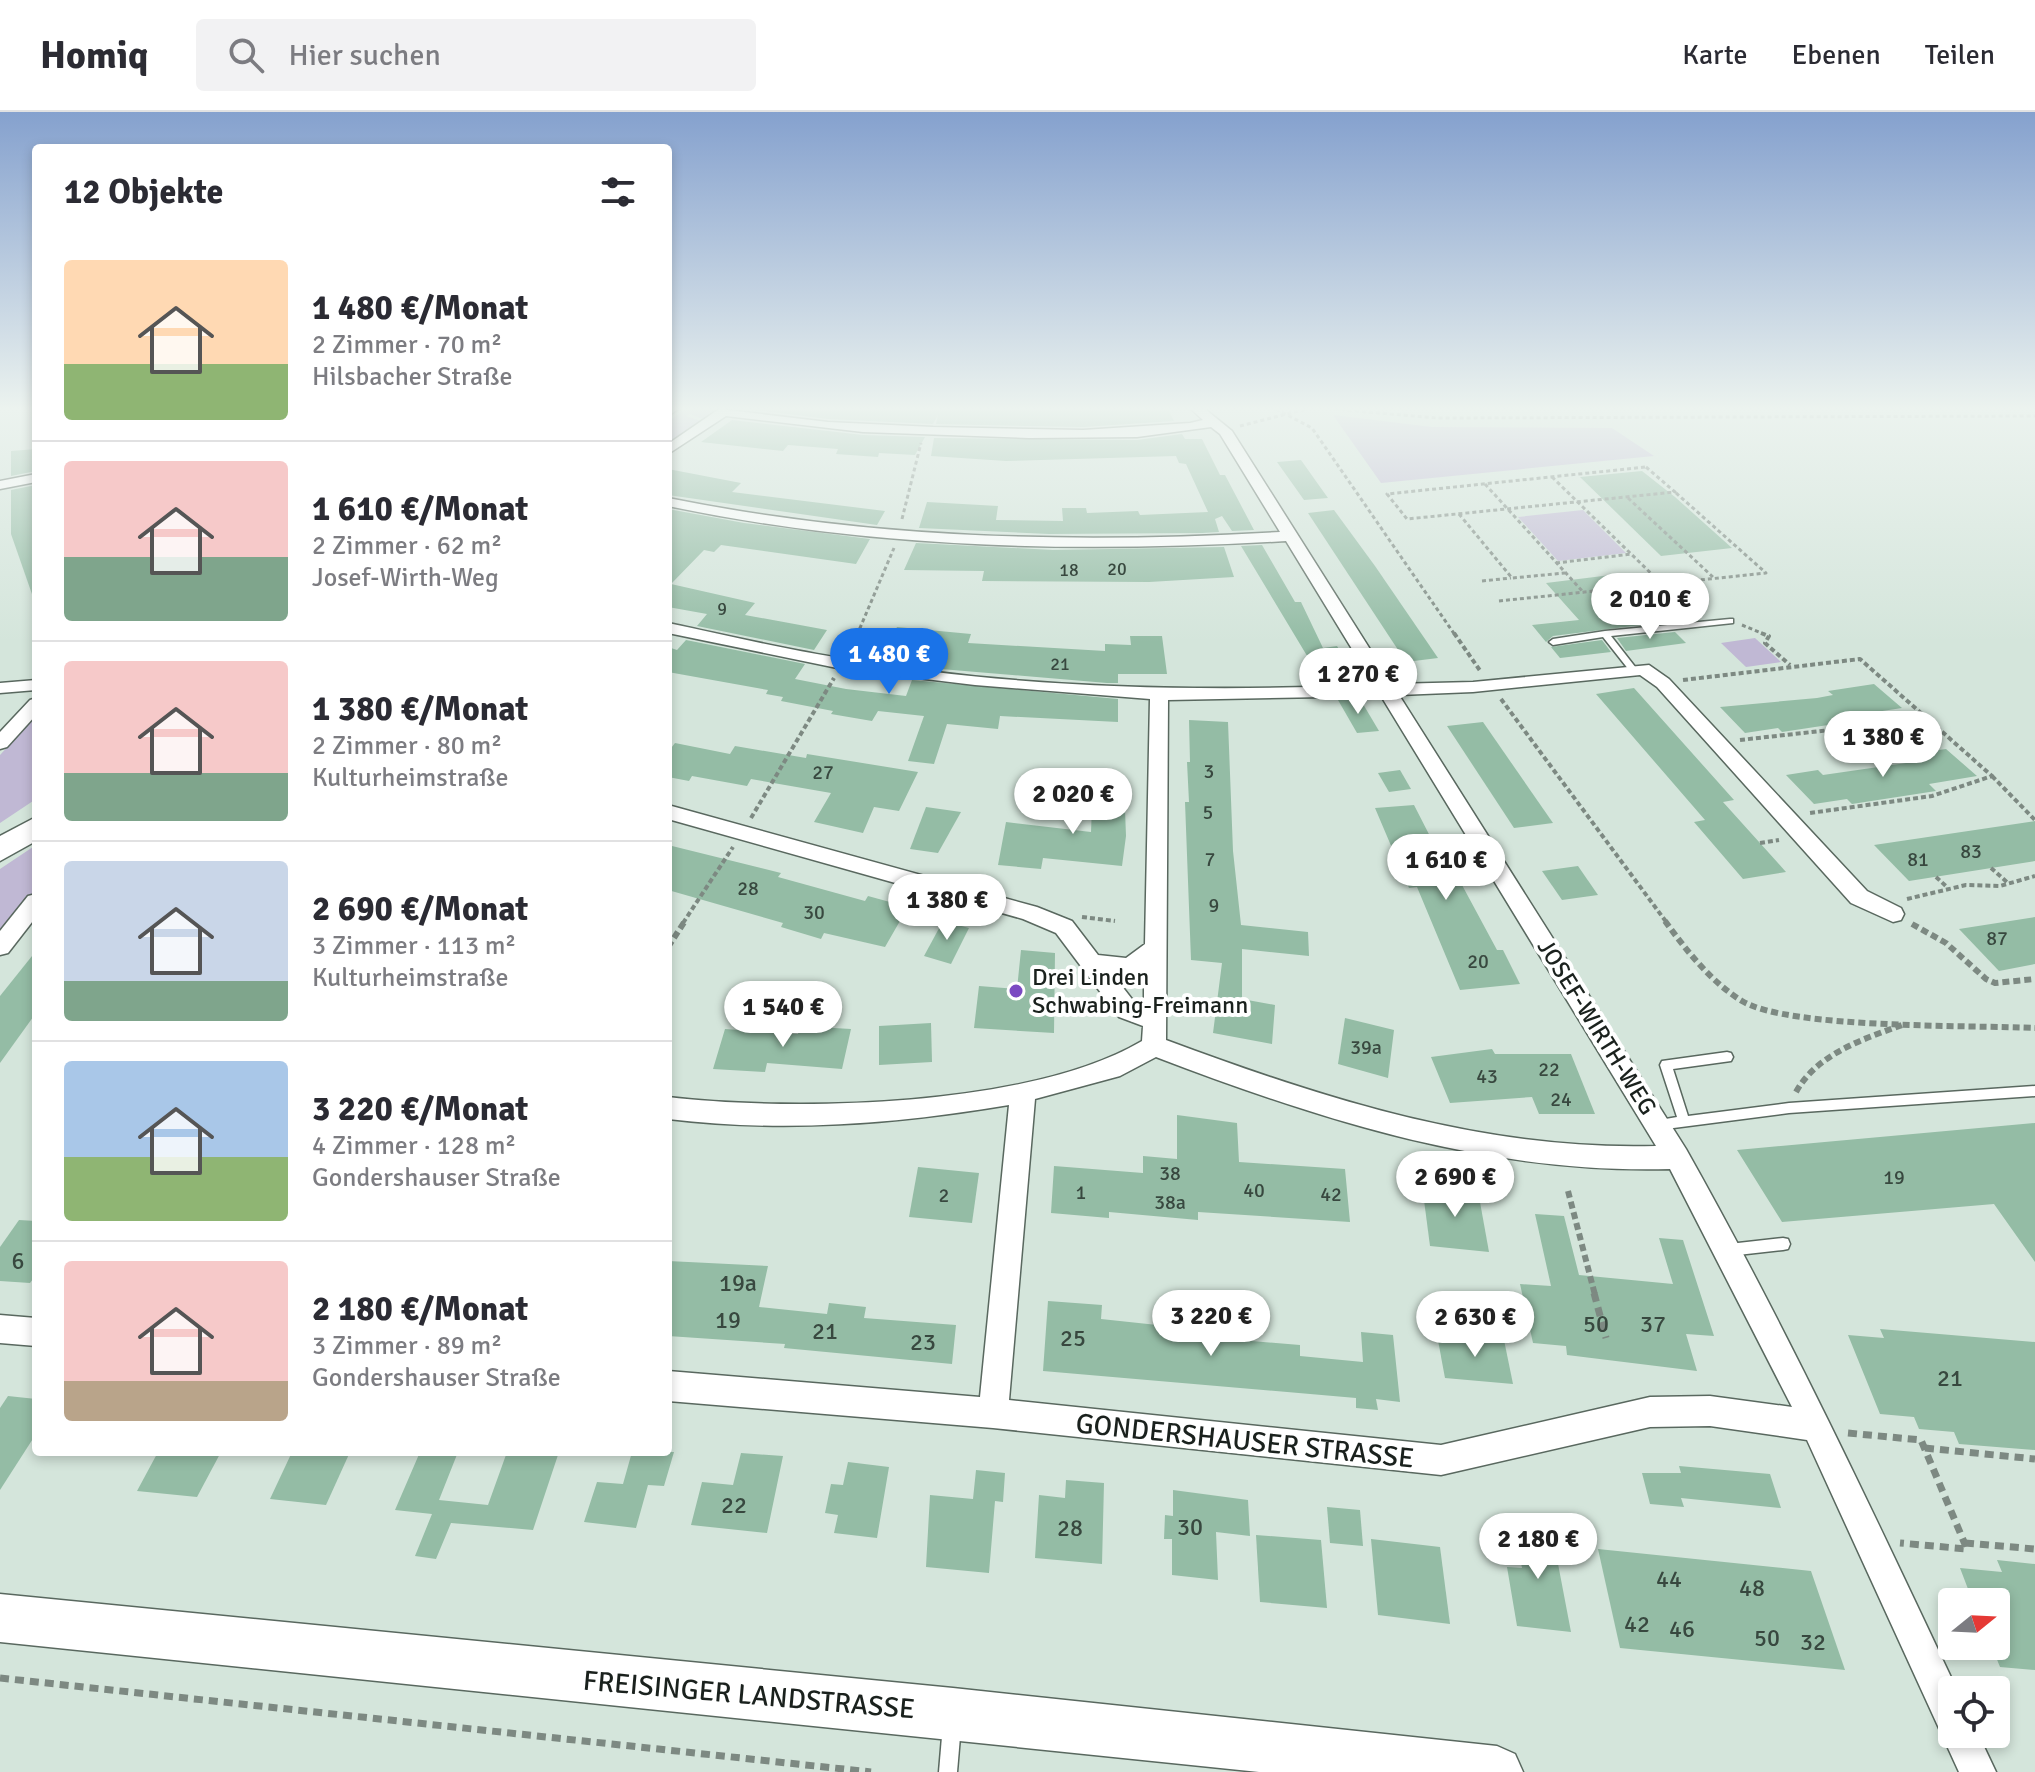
<!DOCTYPE html>
<html lang="de">
<head>
<meta charset="utf-8">
<style>
  :root { --surface:#fff; --page:#f2f2f3; --text:#2b2b33; --muted:#7c7c81; --line:#e1e1e2; --accent:#1a73e8 }
  body { margin:0; font-family:Signika,sans-serif; background:var(--page); color:var(--text); height:100vh; display:flex; flex-direction:column; font-size:30px; white-space:nowrap }
  * { box-sizing:border-box; margin:0 }
  p { font-size:26px; color:var(--muted) }
  .icon { flex:none; width:44px; height:44px; fill:none; stroke:currentColor; stroke-width:2; stroke-linecap:round; stroke-linejoin:round }
  .map { position:relative; flex:1; overflow:hidden }
  .side { position:absolute; left:32px; top:32px; width:640px; height:1312px; display:flex; flex-direction:column; background:var(--surface); border-radius:8px; box-shadow:0 4px 12px #0003 }
  .side>* { flex:none }
  .needle { width:52px; rotate:72deg }
  .buttons { position:absolute; left:1938px; top:1476px; display:grid; gap:16px }
  .buttons a { display:grid; place-items:center; width:72px; height:72px; border-radius:8px; background:var(--surface); box-shadow:0 4px 12px #0003; font-size:40px }
  .price { position:absolute; translate:-50% -68px; padding:0 18px; border-radius:28px; background:#fff; color:#222; font-size:26px; line-height:52px; filter:drop-shadow(0 2px 4px #0008) }
  .price::after { content:''; position:absolute; left:50%; top:48px; width:24px; height:18px; margin-left:-12px; background:inherit; clip-path:polygon(0 0,100% 0,50% 100%) }
  .price.active { background:var(--accent); color:#fff }
  ul { padding:0; list-style:none }
  li { display:flex; align-items:center; gap:24px; height:200px; padding:0 32px }
  li+li { border-top:2px solid var(--line) }
  li span { display:grid; place-items:center; flex:none; width:224px; height:160px; border-radius:8px; color:#555 }
  li>.icon { margin-inline-start:auto }
  span .icon { width:96px; height:96px; fill:#fffc; stroke-width:1 }
  li b { font-size:34px }
  h2 { display:flex; justify-content:space-between; align-items:center; height:96px; padding:0 32px; font-size:34px }
  header { display:flex; align-items:center; gap:48px; box-sizing:border-box; height:112px; padding:0 40px; background:var(--surface); border-bottom:2px solid var(--line) }
  header strong { font-size:38px }
  nav { display:flex; gap:44px; margin-inline-start:auto; font-size:28px }
  .search { width:560px; height:72px; background:var(--page); display:flex; align-items:center; gap:20px; box-sizing:border-box; padding:0 28px; border-radius:8px; color:var(--muted); font-size:30px }
  .map>svg:first-child { display:block }
</style>
</head>
<body>
<header>
<strong>Homiq</strong>
<div class="search"><svg class="icon" aria-label="search" viewBox="0 0 24 24"><circle cx="10" cy="10" r="6"/><path d="M15 15l6 6"/></svg>Hier suchen</div>
<nav><a>Karte</a><a>Ebenen</a><a>Teilen</a></nav>
</header>
<div class="map">
<svg width="2035" height="1660" viewBox="0 0 2035 1660">
  <rect width="100%" height="100%" fill="#d4e5db"/>
  <g fill="#c0b8d4">
    <path d="M685 297H715L703 307 690 302 686 304 701 309 668 332V310Z"/>
    <path d="M1333 303 1432 315 1612 316 1654 344 1381 371Z"/>
    <path d="M1583 398 1626 441 1558 449 1518 405Z"/>
    <path d="M1755 526 1781 550 1746 555 1721 531Z"/>
    <path d="M36 604V687L0 711V643Z"/>
    <path d="M36 733V777L0 820V757Z"/>
  </g>
  <g fill="#94bca5">
    <path d="M747 297H1168L1174 309 1083 315 936 312 938 303 933 312 828 307Z"/>
    <path d="M732 308 863 323 925 325 915 343 879 341 878 345 836 342 838 337 788 333 783 339 701 330Z"/>
    <path d="M1182 322 1185 327H1202L1220 363H1225L1254 418 1232 419 1222 404 1215 407 1219 420 1202 421 1049 422 919 416 927 390 998 394 996 408 1063 409 1062 396H1086L1087 401 1138 399 1140 403 1208 400 1186 352 1179 351 1176 344 1006 349 931 344 934 326 1137 328Z"/>
    <path d="M36 337V359L11 364V339Z"/>
    <path d="M1301 348 1318 372 1328 386 1304 388 1277 350Z"/>
    <path d="M668 357 741 371 732 380 885 399 877 413 668 383Z"/>
    <path d="M1642 359 1675 385 1732 436 1661 444 1580 365Z"/>
    <path d="M36 373V485H33L11 422V378Z"/>
    <path d="M668 397 744 411 870 427 856 452 721 433 714 440 704 438 671 472 755 491 745 503 827 518 814 538 697 514 707 502 668 495Z"/>
    <path d="M1334 398 1375 454 1438 546 1406 550 1308 401Z"/>
    <path d="M916 431 1053 438 1224 435 1234 465 1149 470 982 469 984 459 904 458Z"/>
    <path d="M1262 433 1295 490H1301L1323 536 1337 534 1352 559 1344 560 1350 571 1324 572 1241 434Z"/>
    <path d="M1619 462 1665 510 1553 524 1546 530 1532 513 1579 508 1546 471Z"/>
    <path d="M897 515 971 522 968 531 1105 539V532L1131 533 1130 524H1162L1167 562H1118V571H1107L917 555 920 546 884 540Z"/>
    <path d="M1675 520 1686 531 1626 539 1617 526Z"/>
    <path d="M686 528 805 552 795 567 846 577 906 584 912 568 1118 587V610L1000 604 998 617 947 612 934 652 908 649 924 604 878 599 872 609 831 602 833 599 781 589 783 585 766 582 768 578 668 560V535L677 538Z"/>
    <path d="M1602 528 1611 540 1560 546 1551 535Z"/>
    <path d="M1874 572 1902 596 1856 603 1861 608 1782 620 1778 616 1745 621 1720 595 1817 586 1833 583 1828 579Z"/>
    <path d="M1634 576 1734 688 1723 690 1786 760 1743 767 1694 710 1705 708 1596 582Z"/>
    <path d="M1360 587 1379 619 1357 621 1338 588Z"/>
    <path d="M1189 608 1228 610 1233 739 1241 813 1308 820 1309 844 1242 837V887L1275 893 1272 932 1213 921 1222 851 1191 848 1185 690H1189L1187 650H1190Z"/>
    <path d="M1483 610 1553 711 1514 716 1447 614Z"/>
    <path d="M675 631 730 642 735 634 806 646 807 642 918 660 899 699 874 695 863 721 814 710 831 681 751 667 747 674 692 664 689 669 668 665V640Z"/>
    <path d="M1946 637 1977 664 1929 672 1936 679 1852 692 1847 687 1814 692 1786 663 1818 658 1823 663 1906 651 1898 644Z"/>
    <path d="M1400 658 1411 677 1389 680 1378 661Z"/>
    <path d="M1093 669 1124 671 1126 724 1122 754 1043 746 1041 757 998 753 1006 710 1091 720Z"/>
    <path d="M1414 693 1435 734H1441L1497 838H1503L1520 872 1460 878 1417 775 1409 776 1375 696Z"/>
    <path d="M926 695 961 700 938 741 910 737Z"/>
    <path d="M2035 709V749L1909 769 1874 733Z"/>
    <path d="M668 733 781 761 778 765 865 789 868 784 908 795 885 835 824 821 821 827 781 815 783 811 668 778Z"/>
    <path d="M1578 754 1598 783 1562 788 1542 759Z"/>
    <path d="M2035 805V852L1999 859 1959 817Z"/>
    <path d="M943 809 969 816 951 852 924 844Z"/>
    <path d="M1021 838 1055 841 1054 921 974 916 979 874 1017 877Z"/>
    <path d="M36 839V901L0 951V884Z"/>
    <path d="M1345 906 1394 918 1388 966 1338 952Z"/>
    <path d="M931 911 932 950 879 953V914Z"/>
    <path d="M800 914 851 917 842 957 767 951 765 960 713 957 725 917 798 922Z"/>
    <path d="M1492 937 1495 942H1571L1595 1002H1539L1532 985 1450 991 1431 945Z"/>
    <path d="M1177 1003 1237 1011 1239 1050 1345 1057 1350 1110 1198 1100V1108L1109 1100V1106L1051 1101 1054 1054 1143 1061V1044L1177 1047Z"/>
    <path d="M2035 1011V1150L1994 1092 1782 1110 1737 1038Z"/>
    <path d="M918 1055 979 1061 972 1111 909 1105Z"/>
    <path d="M1422 1073 1478 1079 1489 1140 1430 1134Z"/>
    <path d="M1535 1102 1564 1104 1579 1163 1673 1172 1659 1126 1683 1128 1714 1224 1686 1222 1697 1259 1567 1243 1566 1234 1533 1231 1520 1172 1551 1174Z"/>
    <path d="M19 1108 36 1109V1163L30 1171 0 1169V1135Z"/>
    <path d="M668 1149 768 1154 759 1195 827 1202 829 1191 866 1195 864 1206 956 1213 952 1252 784 1236 785 1232 668 1224Z"/>
    <path d="M1048 1189 1102 1193 1101 1207 1204 1218V1225L1300 1233V1244L1363 1250 1361 1220 1393 1223 1400 1290 1376 1287 1378 1298 1356 1296V1286L1043 1259Z"/>
    <path d="M1880 1217 2035 1230V1338L1959 1332 1954 1320 1919 1317 1914 1305 1880 1302 1848 1223 1884 1226Z"/>
    <path d="M1437 1223 1504 1228 1513 1272 1445 1266Z"/>
    <path d="M8 1284 36 1287V1322L0 1378V1296Z"/>
    <path d="M158 1340H221L197 1385 137 1379Z"/>
    <path d="M292 1340H350L326 1393 270 1387Z"/>
    <path d="M420 1340H458L439 1388 488 1393 507 1340H559L533 1418 451 1411 436 1447 415 1444 432 1402 395 1398Z"/>
    <path d="M632 1340H674L664 1374 648 1373 636 1416 584 1410 597 1370 623 1372Z"/>
    <path d="M741 1341 783 1344 767 1421 691 1413 702 1370 733 1373Z"/>
    <path d="M848 1350 889 1355 877 1426 834 1421 838 1403 825 1401 831 1372 843 1373Z"/>
    <path d="M1679 1354 1770 1362 1781 1396 1681 1386 1684 1395 1650 1392 1642 1361H1681Z"/>
    <path d="M976 1358 1005 1361 1003 1390 995 1389 989 1461 926 1455 930 1383 973 1387Z"/>
    <path d="M1066 1368 1104 1371 1102 1452 1035 1446 1039 1383 1065 1386Z"/>
    <path d="M1173 1378 1248 1388 1250 1424 1216 1420 1218 1468 1172 1463V1427H1164L1165 1403 1173 1404Z"/>
    <path d="M1327 1395 1360 1398 1363 1434 1330 1431Z"/>
    <path d="M1513 1411 1551 1415 1571 1520 1517 1514 1507 1455 1522 1456Z"/>
    <path d="M1256 1423 1321 1428 1327 1496 1260 1490Z"/>
    <path d="M1371 1427 1440 1435 1450 1512 1378 1503Z"/>
    <path d="M1598 1437 1811 1459 1845 1558 1620 1536Z"/>
    <path d="M1997 1448 2035 1452V1558L2000 1555 1996 1545V1490H1973L1960 1456 2002 1460Z"/>
  </g>
  <g fill="none" stroke-linecap="round" stroke-linejoin="round">
    <g stroke="#59685f" stroke-width="3">
      <g id="lane">
        <path d="M1730 507H1733V511L1611 524 1636 556 1632 559 1629 558 1603 525 1553 533 1549 530 1553 527 1605 519Z"/>
        <path d="M1727 940 1731 941 1733 945 1731 949 1673 957 1688 1004 1789 991 2035 974V984L1789 1001 1658 1018 1654 1017 1652 1013 1654 1009 1677 1005 1660 953 1662 949Z"/>
        <path d="M1783 1126 1788 1127 1790 1132 1788 1137 1783 1138 1729 1144 1724 1143 1722 1138 1724 1133 1729 1132Z"/>
        <path d="M952 1604 958 1607 961 1613 957 1660H939L943 1613 946 1607Z"/>
      </g>
    </g>
    <g stroke="#59685f" stroke-width="3">
      <g id="street">
        <path d="M719 297 828 310 933 315 1083 318 1190 311 1203 308 1191 297H1205L1232 319 1392 572 1473 570 1649 553 1669 567 1867 779 1901 796 1904 802 1901 808 1893 810 1851 791 1657 575 1640 563 1473 580 1399 583 1686 1037C1785 1213 1871 1395 1957 1578H1952V1622H1978L1996 1660H1959L1807 1328 1710 1314 1650 1315 1441 1363 993 1316 668 1289V1259L980 1285 1009 993C896 1012 783 1021 668 1007V985C796 1000 1030 995 1142 929L1143 914 1119 905 1056 821 1023 807 668 707V693L1037 795 1072 809 1098 843 1126 846 1145 832 1150 587 975 573 842 557 668 521V511C725 523 783 537 841 546 1016 577 1197 580 1374 573L1286 429C1077 441 873 437 668 394V386C871 427 1073 432 1280 420L1220 322 1211 315 1137 325 1029 326 863 320 726 304 668 342V332ZM1381 584 1656 1034C1486 1039 1324 987 1166 928L1168 588ZM1144 858V895L1135 891 1114 864ZM1156 945C1323 1009 1490 1062 1670 1057L1792 1295 1710 1284 1650 1285 1441 1333 1009 1288 1035 987 1120 964Z"/>
        <path d="M36 362V370L0 377V369Z"/>
        <path d="M36 568V578L0 581V571Z"/>
        <path d="M36 586V603L7 635 0 637V620L30 588Z"/>
        <path d="M36 782V805L8 841 0 843V819L28 784Z"/>
        <path d="M0 1203 36 1206V1234L0 1231Z"/>
      </g>
    </g>
    <g stroke="#59685f" stroke-width="3">
      <g id="secondary">
        <path d="M668 297H678L668 304Z"/>
        <path d="M36 705V729L0 749V724Z"/>
        <path d="M0 1482 953 1576 1497 1634 1515 1642 1523 1660H1259L0 1530Z"/>
      </g>
    </g>
    <g stroke="#7d8982" stroke-width="3" stroke-dasharray="4 3" stroke-linecap="butt">
      <path d="M1276 297 1312 316 1455 523"/>
      <path d="M1334 297 1437 306 2035 304"/>
      <path d="M1240 314 1306 297"/>
      <path d="M1646 355 1675 380 1407 407 1387 382Z"/>
      <path d="M1552 365 1662 472"/>
      <path d="M1485 372 1584 481"/>
      <path d="M1628 386 1714 466"/>
      <path d="M1459 402 1512 466 1565 461"/>
      <path d="M902 407 921 331"/>
      <path d="M1556 451 1632 442"/>
      <path d="M1482 469 1511 466"/>
      <path d="M1499 489 1766 461 1675 380"/>
      <path d="M1742 513 1766 523"/>
      <path d="M857 523 894 436"/>
    </g>
    <g stroke="#7d8982" stroke-width="4" stroke-dasharray="5 3" stroke-linecap="butt">
      <path d="M1454 521 1481 560"/>
      <path d="M1761 521 1769 524 1765 531 1790 553"/>
      <path d="M850 537 858 521"/>
      <path d="M1683 568 1860 547 1992 664 1932 684 1810 701"/>
      <path d="M1501 587 1667 811"/>
      <path d="M1740 628 1866 614 1871 608 1922 602"/>
      <path d="M1992 664 2035 708"/>
      <path d="M751 706 834 566"/>
      <path d="M1760 731 1779 728"/>
      <path d="M1991 756 2008 771"/>
      <path d="M1936 765 1947 775"/>
      <path d="M1907 787 1966 773 2000 774 2035 764"/>
      <path d="M1082 805 1115 809"/>
      <path d="M683 811 733 735"/>
    </g>
    <g stroke="#7d8982" stroke-width="6" stroke-dasharray="7 4" stroke-linecap="butt">
      <path d="M1665 809C1686 838 1711 870 1742 889 1788 917 1973 913 2035 916"/>
      <path d="M1912 812 1946 831 1986 867 1995 871 2035 867"/>
      <path d="M668 835 685 809"/>
      <path d="M1796 980C1817 942 1863 927 1902 913"/>
      <path d="M1568 1079 1595 1183"/>
    </g>
    <g stroke="#7d8982" stroke-width="7" stroke-dasharray="9 6" stroke-linecap="butt">
      <path d="M1594 1181 1606 1226"/>
      <path d="M1848 1321 1921 1328 1967 1437 1900 1431"/>
      <path d="M1925 1336 2035 1347"/>
      <path d="M1965 1431 2035 1437"/>
      <path d="M0 1566 871 1660"/>
    </g>
    <use href="#lane" fill="#fff" fill-rule="evenodd"/>
    <use href="#street" fill="#fff" fill-rule="evenodd"/>
    <use href="#secondary" fill="#fff" fill-rule="evenodd"/>
  </g>
  <linearGradient id="sky" x2="0" y2="1"><stop stop-color="#85a1ce"/><stop offset="0.56" stop-color="#ecf3ef"/><stop offset="1" stop-color="#ecf3ef" stop-opacity="0"/></linearGradient>
  <rect width="2035" height="530" fill="url(#sky)"/>
  <circle fill="#7b4ac2" stroke="#fff" stroke-width="3" cx="1016" cy="879" r="8"/>
  <g text-anchor="middle" stroke-width="8" stroke-linejoin="round" paint-order="stroke">
    <g font-size="18" fill="#38483f">
      <text x="1117" y="463">20</text>
      <text x="1069" y="464">18</text>
      <text x="722" y="503">9</text>
      <text x="1060" y="558">21</text>
    </g>
    <g font-size="20" fill="#38483f">
      <text x="1209" y="666">3</text>
      <text x="823" y="667">27</text>
      <text x="1208" y="707">5</text>
      <text x="1971" y="746">83</text>
      <text x="1210" y="754">7</text>
      <text x="1918" y="754">81</text>
      <text x="748" y="783">28</text>
      <text x="1214" y="800">9</text>
      <text x="814" y="807">30</text>
      <text x="1997" y="833">87</text>
      <text x="1478" y="856">20</text>
      <text x="1366" y="942">39a</text>
      <text x="1549" y="964">22</text>
      <text x="1487" y="971">43</text>
      <text x="1561" y="994">24</text>
      <text x="1170" y="1068">38</text>
      <text x="1894" y="1072">19</text>
      <text x="1254" y="1085">40</text>
      <text x="1081" y="1087">1</text>
      <text x="1331" y="1089">42</text>
      <text x="944" y="1090">2</text>
      <text x="1170" y="1097">38a</text>
    </g>
    <g font-size="24" fill="#1a211d" stroke="#fff" text-anchor="start">
      <text x="1032" y="873">Drei Linden<tspan x="1032" dy="28">Schwabing-Freimann</tspan></text>
    </g>
    <g font-size="24" fill="#1a211d" stroke="#fff">
      <text transform="translate(1597 915) rotate(58)" y="8">JOSEF-WIRTH-WEG</text>
    </g>
    <g font-size="24" fill="#38483f">
      <text x="18" y="1157">6</text>
      <text x="738" y="1179">19a</text>
      <text x="728" y="1216">19</text>
      <text x="1596" y="1220">50</text>
      <text x="1653" y="1220">37</text>
      <text x="825" y="1227">21</text>
      <text x="1073" y="1234">25</text>
      <text x="923" y="1238">23</text>
      <text x="1950" y="1274">21</text>
      <text x="734" y="1401">22</text>
      <text x="1190" y="1423">30</text>
      <text x="1070" y="1424">28</text>
      <text x="1669" y="1475">44</text>
      <text x="1752" y="1484">48</text>
      <text x="1637" y="1520">42</text>
      <text x="1682" y="1525">46</text>
      <text x="1767" y="1534">50</text>
      <text x="1813" y="1538">32</text>
    </g>
    <g font-size="28" fill="#1a211d" stroke="#fff">
      <text transform="translate(1245 1328) rotate(6)" y="10">GONDERSHAUSER STRASSE</text>
      <text transform="translate(749 1582) rotate(5)" y="10">FREISINGER LANDSTRASSE</text>
    </g>
  </g>
</svg>
<div class="buttons">
<a><svg class="needle" viewBox="-14 -14 28 28"><path d="M0-13l5 13h-10z" fill="#e53935"/><path d="M0 13l5-13h-10z" fill="#7c7c81"/></svg></a>
<a><svg class="icon" aria-label="locate" viewBox="0 0 24 24"><circle cx="12" cy="12" r="6"/><path d="M12 2v4M12 18v4M2 12h4M18 12h4"/></svg></a>
</div>
<b class="price" style="left:1650px;top:529px">2 010 €</b>
<b class="price active" style="left:889px;top:584px">1 480 €</b>
<b class="price" style="left:1358px;top:604px">1 270 €</b>
<b class="price" style="left:1883px;top:667px">1 380 €</b>
<b class="price" style="left:1073px;top:724px">2 020 €</b>
<b class="price" style="left:1446px;top:790px">1 610 €</b>
<b class="price" style="left:947px;top:830px">1 380 €</b>
<b class="price" style="left:783px;top:937px">1 540 €</b>
<b class="price" style="left:1455px;top:1107px">2 690 €</b>
<b class="price" style="left:1211px;top:1246px">3 220 €</b>
<b class="price" style="left:1475px;top:1247px">2 630 €</b>
<b class="price" style="left:1538px;top:1469px">2 180 €</b>
<section class="side">
<h2>12 Objekte<svg class="icon" aria-label="filters" viewBox="0 0 24 24"><path d="M4 7h16M4 17h16"/><circle cx="9" cy="7" r="2"/><circle cx="15" cy="17" r="2"/></svg></h2>
<ul>
<li><span style="background:linear-gradient(#ffd9b3 65%,#8fb573 0)"><svg class="icon" aria-label="home" viewBox="0 0 24 24"><path d="M3 11l9-7 9 7M6 9v11h12V9"/></svg></span><div><b>1 480 €/Monat</b><p>2 Zimmer · 70 m²</p><p>Hilsbacher Straße</p></div></li>
<li><span style="background:linear-gradient(#f6c9c9 60%,#7fa58c 0)"><svg class="icon" aria-label="home" viewBox="0 0 24 24"><path d="M3 11l9-7 9 7M6 9v11h12V9"/></svg></span><div><b>1 610 €/Monat</b><p>2 Zimmer · 62 m²</p><p>Josef-Wirth-Weg</p></div></li>
<li><span style="background:linear-gradient(#f6c9c9 70%,#7fa58c 0)"><svg class="icon" aria-label="home" viewBox="0 0 24 24"><path d="M3 11l9-7 9 7M6 9v11h12V9"/></svg></span><div><b>1 380 €/Monat</b><p>2 Zimmer · 80 m²</p><p>Kulturheimstraße</p></div></li>
<li><span style="background:linear-gradient(#c9d6e8 75%,#7fa58c 0)"><svg class="icon" aria-label="home" viewBox="0 0 24 24"><path d="M3 11l9-7 9 7M6 9v11h12V9"/></svg></span><div><b>2 690 €/Monat</b><p>3 Zimmer · 113 m²</p><p>Kulturheimstraße</p></div></li>
<li><span style="background:linear-gradient(#a9c7e8 60%,#8fb573 0)"><svg class="icon" aria-label="home" viewBox="0 0 24 24"><path d="M3 11l9-7 9 7M6 9v11h12V9"/></svg></span><div><b>3 220 €/Monat</b><p>4 Zimmer · 128 m²</p><p>Gondershauser Straße</p></div></li>
<li><span style="background:linear-gradient(#f6c9c9 75%,#b9a48a 0)"><svg class="icon" aria-label="home" viewBox="0 0 24 24"><path d="M3 11l9-7 9 7M6 9v11h12V9"/></svg></span><div><b>2 180 €/Monat</b><p>3 Zimmer · 89 m²</p><p>Gondershauser Straße</p></div></li>
</ul>
</section>
</div>
</body>
</html>
